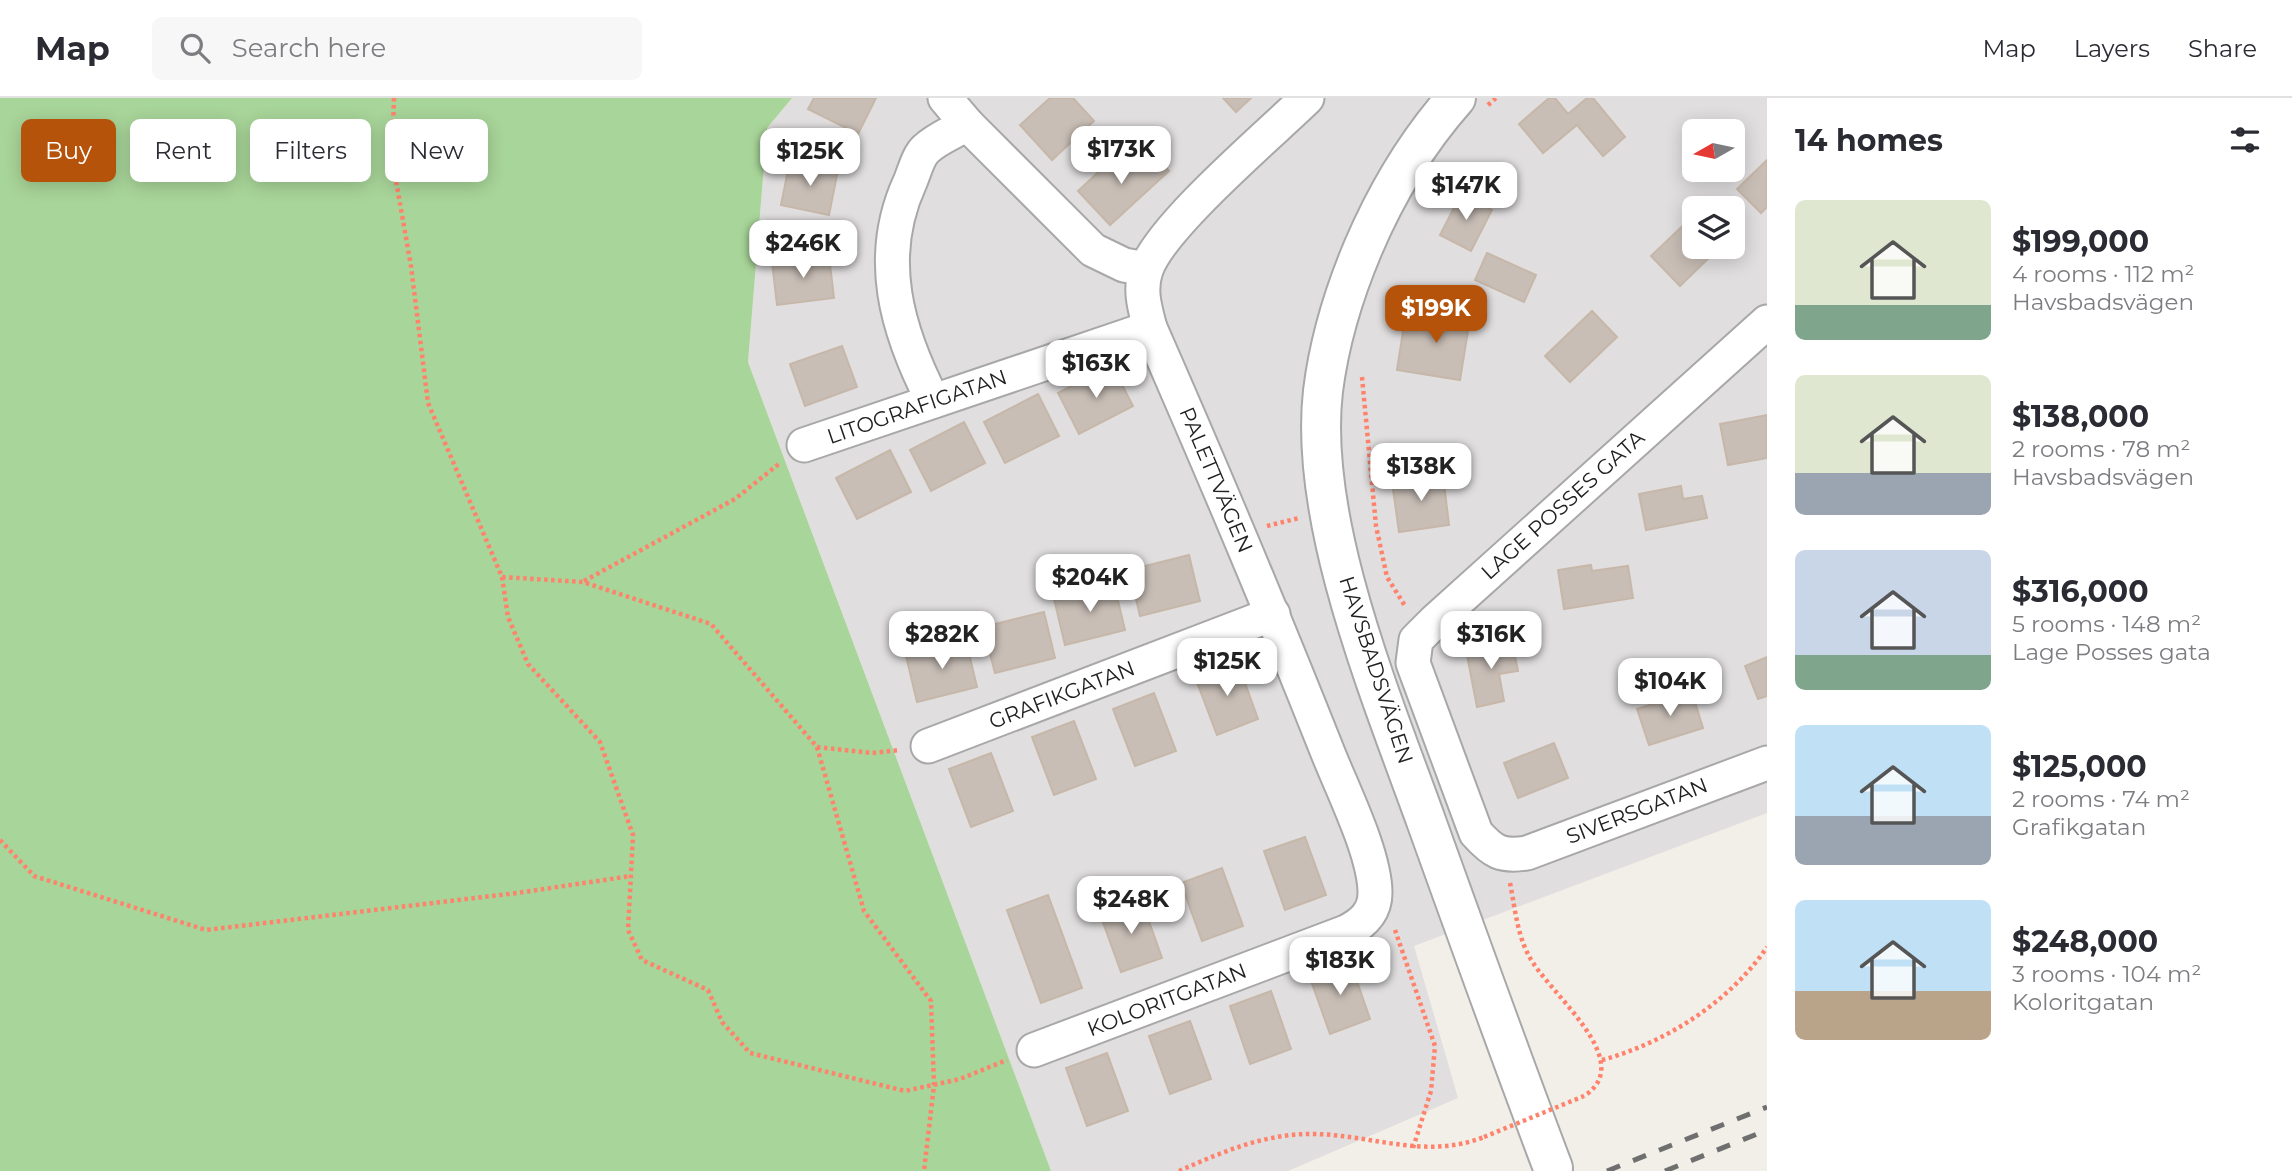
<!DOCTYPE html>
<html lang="en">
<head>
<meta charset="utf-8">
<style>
  :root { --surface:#fff; --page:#f7f7f7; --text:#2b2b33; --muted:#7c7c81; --line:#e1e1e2; --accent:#b45309 }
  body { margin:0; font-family:Montserrat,sans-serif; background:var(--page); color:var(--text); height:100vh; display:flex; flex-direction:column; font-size:26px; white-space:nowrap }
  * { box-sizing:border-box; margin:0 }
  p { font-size:23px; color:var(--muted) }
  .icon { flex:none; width:38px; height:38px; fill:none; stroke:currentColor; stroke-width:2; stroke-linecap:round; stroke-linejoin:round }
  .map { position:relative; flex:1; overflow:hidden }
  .side { display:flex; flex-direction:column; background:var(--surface); width:525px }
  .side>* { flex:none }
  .banner { position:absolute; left:21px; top:21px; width:665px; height:63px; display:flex; gap:14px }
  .needle { width:46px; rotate:261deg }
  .fabs { position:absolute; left:1682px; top:21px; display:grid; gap:14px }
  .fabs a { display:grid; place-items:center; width:63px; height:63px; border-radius:10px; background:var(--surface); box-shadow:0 4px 18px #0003; font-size:35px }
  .price { position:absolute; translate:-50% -60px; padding:0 16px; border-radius:14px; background:#fff; color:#222; font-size:23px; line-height:46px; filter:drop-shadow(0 2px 4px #0008) }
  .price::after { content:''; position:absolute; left:50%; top:42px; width:21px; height:16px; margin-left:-10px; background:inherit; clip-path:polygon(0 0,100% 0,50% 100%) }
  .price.on { background:var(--accent); color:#fff }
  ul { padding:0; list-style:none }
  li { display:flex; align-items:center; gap:21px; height:175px; padding:0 28px }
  li span { display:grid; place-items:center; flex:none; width:196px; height:140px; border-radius:10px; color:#555 }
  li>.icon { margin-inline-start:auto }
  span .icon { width:84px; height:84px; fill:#fffc; stroke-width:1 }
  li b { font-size:30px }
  h2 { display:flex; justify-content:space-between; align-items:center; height:84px; padding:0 28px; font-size:30px }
  .chip { padding:0 24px; border-radius:10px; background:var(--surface); box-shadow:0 4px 18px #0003; font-size:24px; line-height:63px }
  .chip.on { background:var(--accent); color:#fff }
  header { display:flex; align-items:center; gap:42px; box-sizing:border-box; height:98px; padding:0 35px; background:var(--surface); border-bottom:2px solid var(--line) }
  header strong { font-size:33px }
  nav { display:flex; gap:38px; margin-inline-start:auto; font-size:24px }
  .search { width:490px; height:63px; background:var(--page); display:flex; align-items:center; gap:18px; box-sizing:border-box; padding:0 24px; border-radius:10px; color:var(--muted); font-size:26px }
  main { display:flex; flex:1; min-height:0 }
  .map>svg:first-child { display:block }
</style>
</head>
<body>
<header>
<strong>Map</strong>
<div class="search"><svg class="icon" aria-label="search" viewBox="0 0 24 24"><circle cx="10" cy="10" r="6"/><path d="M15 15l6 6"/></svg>Search here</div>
<nav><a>Map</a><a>Layers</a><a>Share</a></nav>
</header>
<main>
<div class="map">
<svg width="1767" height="1073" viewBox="0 0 1767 1073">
  <rect width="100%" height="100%" fill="#f2efe8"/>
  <path fill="#e0dede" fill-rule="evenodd" d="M792 0H1767V715L1414 848 1458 1000 1288 1073H1051L748 264 767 30ZM1694 33H1732V72H1694ZM1694 110H1732V149H1694Z"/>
  <path fill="#a8d599" d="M0 0H792L767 30 748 264 1051 1073H0Z"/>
  <g fill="#c8beb6" stroke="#c6b7a8" stroke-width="2">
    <path d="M814 0H876L858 36 808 11Z"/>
    <path d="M1050 0H1073L1094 23 1052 62 1020 27Z"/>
    <path d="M1223 0H1251L1236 14Z"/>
    <path d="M1549 0H1555L1568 16 1587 0H1593L1625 39 1603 58 1577 27 1543 55 1519 26Z"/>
    <path d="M1120 54 1137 72 1155 57 1169 73 1110 127 1078 93Z"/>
    <path d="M790 62 838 72 829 117 781 107Z"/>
    <path d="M1767 62V109L1761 115 1737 91Z"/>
    <path d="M1461 96 1492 112 1471 153 1440 137Z"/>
    <path d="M1694 117V149H1720L1680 188 1651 158Z"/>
    <path d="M1487 155 1536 177 1524 204 1475 182Z"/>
    <path d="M829 158 834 200 777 207 772 164Z"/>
    <path d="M1434 208 1471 214 1460 282 1397 272 1404 227 1430 231Z"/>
    <path d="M1592 213 1617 239 1570 284 1545 258Z"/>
    <path d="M842 248 857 289 805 308 790 266Z"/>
    <path d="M1112 267 1133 308 1079 336 1058 295Z"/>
    <path d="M1038 296 1059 338 1005 365 984 324Z"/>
    <path d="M1767 317V360L1728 367 1720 326Z"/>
    <path d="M964 324 985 365 931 393 910 352Z"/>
    <path d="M890 352 911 394 857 421 836 380Z"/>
    <path d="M1443 377 1449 427 1399 434 1392 384Z"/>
    <path d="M1681 388 1683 401 1702 398 1707 420 1646 432 1639 396Z"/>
    <path d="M1189 457 1200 503 1140 518 1129 472Z"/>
    <path d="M1591 467 1592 473 1628 468 1633 500 1564 511 1558 472Z"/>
    <path d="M1114 486 1125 532 1065 547 1054 501Z"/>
    <path d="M1044 514 1055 560 995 575 983 529Z"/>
    <path d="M966 543 977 589 917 604 906 558Z"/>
    <path d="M1512 543 1518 573 1499 576 1504 603 1477 609 1466 552Z"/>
    <path d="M1767 559V598L1758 601 1745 568Z"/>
    <path d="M1237 563 1258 621 1217 637 1195 579Z"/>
    <path d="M1692 594 1703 630 1649 647 1637 611Z"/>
    <path d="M1154 595 1176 653 1135 668 1113 611Z"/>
    <path d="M1074 623 1096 681 1054 697 1032 639Z"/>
    <path d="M1554 645 1568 680 1518 700 1504 665Z"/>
    <path d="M991 655 1013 713 971 729 949 671Z"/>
    <path d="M1305 739 1326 797 1285 812 1264 753Z"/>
    <path d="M1222 770 1243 828 1202 843 1181 785Z"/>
    <path d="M1048 797 1082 890 1041 905 1007 812Z"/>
    <path d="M1141 801 1162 860 1121 874 1100 816Z"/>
    <path d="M1350 863 1370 921 1330 936 1309 877Z"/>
    <path d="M1271 893 1291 951 1250 966 1230 908Z"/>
    <path d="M1190 923 1211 981 1170 996 1149 938Z"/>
    <path d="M1107 955 1128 1013 1087 1028 1066 970Z"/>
  </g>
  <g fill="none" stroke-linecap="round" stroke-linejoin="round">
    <g stroke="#a8a8a8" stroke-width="37">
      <g id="minor">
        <path d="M945 0 967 26 1093 152 1124 167 1146 171"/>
        <path d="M1767 224 1435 523 1416 542 1413 565 1476 735C1493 754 1501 759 1527 755L1767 665"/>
        <path d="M933 303C897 233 875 160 910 84 914 75 918 58 926 51 936 41 954 34 967 26"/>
        <path d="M804 347 1150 230"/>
        <path d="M928 648 1273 516"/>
        <path d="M1034 952 1346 834C1362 826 1375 815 1375 795 1375 755 1341 689 1326 650 1270 509 1211 369 1150 230 1145 211 1139 192 1146 172 1160 129 1270 36 1307 0"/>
      </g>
    </g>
    <g stroke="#a8a8a8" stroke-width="42">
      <path id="tertiary" d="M1456 0C1417 44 1386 96 1363 150 1344 195 1329 245 1323 293 1308 423 1381 598 1425 720 1467 837 1509 954 1553 1070"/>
    </g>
    <g stroke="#ff836c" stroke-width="4.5" stroke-dasharray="3.5 3.5" stroke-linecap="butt">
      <path d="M394 0 392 60 411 168 428 305 502 479 583 484 711 526 817 649 864 813 931 903 934 987 924 1073"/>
      <path d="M1488 7 1496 0"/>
      <path d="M1362 279 1376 428 1387 479 1405 508"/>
      <path d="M1267 428 1299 420"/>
      <path d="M502 479 508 519 528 566 600 644 633 737 628 832 642 862 708 892 722 924 750 955 905 993 960 981 1007 962"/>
      <path d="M584 483 735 401 780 365"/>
      <path d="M817 649 872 655 900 652"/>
      <path d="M0 742 34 778 206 832 517 795 631 778"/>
      <path d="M1510 785C1515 810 1517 836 1529 858 1547 894 1639 963 1584 998"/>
      <path d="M1395 832 1435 948 1431 993 1413 1050"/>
      <path d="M1602 962C1665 945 1730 904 1767 849"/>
      <path d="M1179 1073C1222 1054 1266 1035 1314 1036 1373 1037 1426 1062 1484 1039"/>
    </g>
    <use href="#minor" stroke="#fff" stroke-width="33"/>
    <use href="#tertiary" stroke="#fff" stroke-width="38"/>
    <g stroke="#6f6f6f" stroke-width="5" stroke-dasharray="14 14" stroke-linecap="butt">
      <path d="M1607 1073 1767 1009"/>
      <path d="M1665 1073 1767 1032"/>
    </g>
    <path stroke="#ff836c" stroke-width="4.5" stroke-dasharray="3.5 3.5" stroke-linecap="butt" d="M1484 1039 1584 998"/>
  </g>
  <g text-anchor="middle" stroke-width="5" stroke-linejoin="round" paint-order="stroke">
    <g font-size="21" fill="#212121" stroke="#fff">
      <text transform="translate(917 309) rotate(-19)" y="7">LITOGRAFIGATAN</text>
      <text transform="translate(1216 382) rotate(67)" y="7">PALETTVÄGEN</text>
      <text transform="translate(1563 407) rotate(-42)" y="7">LAGE POSSES GATA</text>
      <text transform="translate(1376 572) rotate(72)" y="7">HAVSBADSVÄGEN</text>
      <text transform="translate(1062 597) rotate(-21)" y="7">GRAFIKGATAN</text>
      <text transform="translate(1637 713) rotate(-21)" y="7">SIVERSGATAN</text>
      <text transform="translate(1167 902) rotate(-21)" y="7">KOLORITGATAN</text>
    </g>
  </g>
</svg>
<div class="fabs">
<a><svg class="needle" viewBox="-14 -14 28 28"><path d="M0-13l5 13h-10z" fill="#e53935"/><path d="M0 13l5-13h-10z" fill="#7c7c81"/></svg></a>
<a><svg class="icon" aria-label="layers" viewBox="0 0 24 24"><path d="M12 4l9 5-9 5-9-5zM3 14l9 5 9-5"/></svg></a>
</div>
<b class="price" style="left:1121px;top:88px">$173K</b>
<b class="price" style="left:810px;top:90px">$125K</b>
<b class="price" style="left:1466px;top:124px">$147K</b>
<b class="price" style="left:803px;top:182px">$246K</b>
<b class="price on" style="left:1436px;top:247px">$199K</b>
<b class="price" style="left:1096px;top:302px">$163K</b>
<b class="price" style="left:1421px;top:405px">$138K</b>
<b class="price" style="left:1090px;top:516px">$204K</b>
<b class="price" style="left:942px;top:573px">$282K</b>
<b class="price" style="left:1491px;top:573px">$316K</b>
<b class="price" style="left:1227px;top:600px">$125K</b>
<b class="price" style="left:1670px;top:620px">$104K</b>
<b class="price" style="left:1131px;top:838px">$248K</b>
<b class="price" style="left:1340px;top:899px">$183K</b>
<div class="banner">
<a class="chip on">Buy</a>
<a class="chip">Rent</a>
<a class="chip">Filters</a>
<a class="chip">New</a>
</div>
</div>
<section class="side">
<h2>14 homes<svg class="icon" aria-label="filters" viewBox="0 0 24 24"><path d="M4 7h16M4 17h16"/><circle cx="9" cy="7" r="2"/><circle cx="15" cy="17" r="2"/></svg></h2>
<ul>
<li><span style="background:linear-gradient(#dfe7d0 75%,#7fa58c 0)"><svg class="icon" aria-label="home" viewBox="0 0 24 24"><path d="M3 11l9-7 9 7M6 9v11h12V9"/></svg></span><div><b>$199,000</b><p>4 rooms · 112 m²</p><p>Havsbadsvägen</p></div></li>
<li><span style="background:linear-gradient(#dfe7d0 70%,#9aa5b1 0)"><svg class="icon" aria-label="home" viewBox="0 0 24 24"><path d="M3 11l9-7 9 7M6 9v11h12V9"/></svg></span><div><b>$138,000</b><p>2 rooms · 78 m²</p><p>Havsbadsvägen</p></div></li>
<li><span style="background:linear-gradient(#c9d6e8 75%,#7fa58c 0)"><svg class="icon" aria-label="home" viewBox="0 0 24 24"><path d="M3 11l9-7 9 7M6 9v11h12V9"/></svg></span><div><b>$316,000</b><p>5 rooms · 148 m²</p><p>Lage Posses gata</p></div></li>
<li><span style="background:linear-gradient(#bfe0f5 65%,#9aa5b1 0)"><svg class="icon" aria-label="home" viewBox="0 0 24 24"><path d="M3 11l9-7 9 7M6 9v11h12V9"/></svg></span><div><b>$125,000</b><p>2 rooms · 74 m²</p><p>Grafikgatan</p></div></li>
<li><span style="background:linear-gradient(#bfe0f5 65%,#b9a48a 0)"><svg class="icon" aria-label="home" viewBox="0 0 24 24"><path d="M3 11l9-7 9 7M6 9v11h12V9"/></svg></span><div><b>$248,000</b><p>3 rooms · 104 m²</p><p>Koloritgatan</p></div></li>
</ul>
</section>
</main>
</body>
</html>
